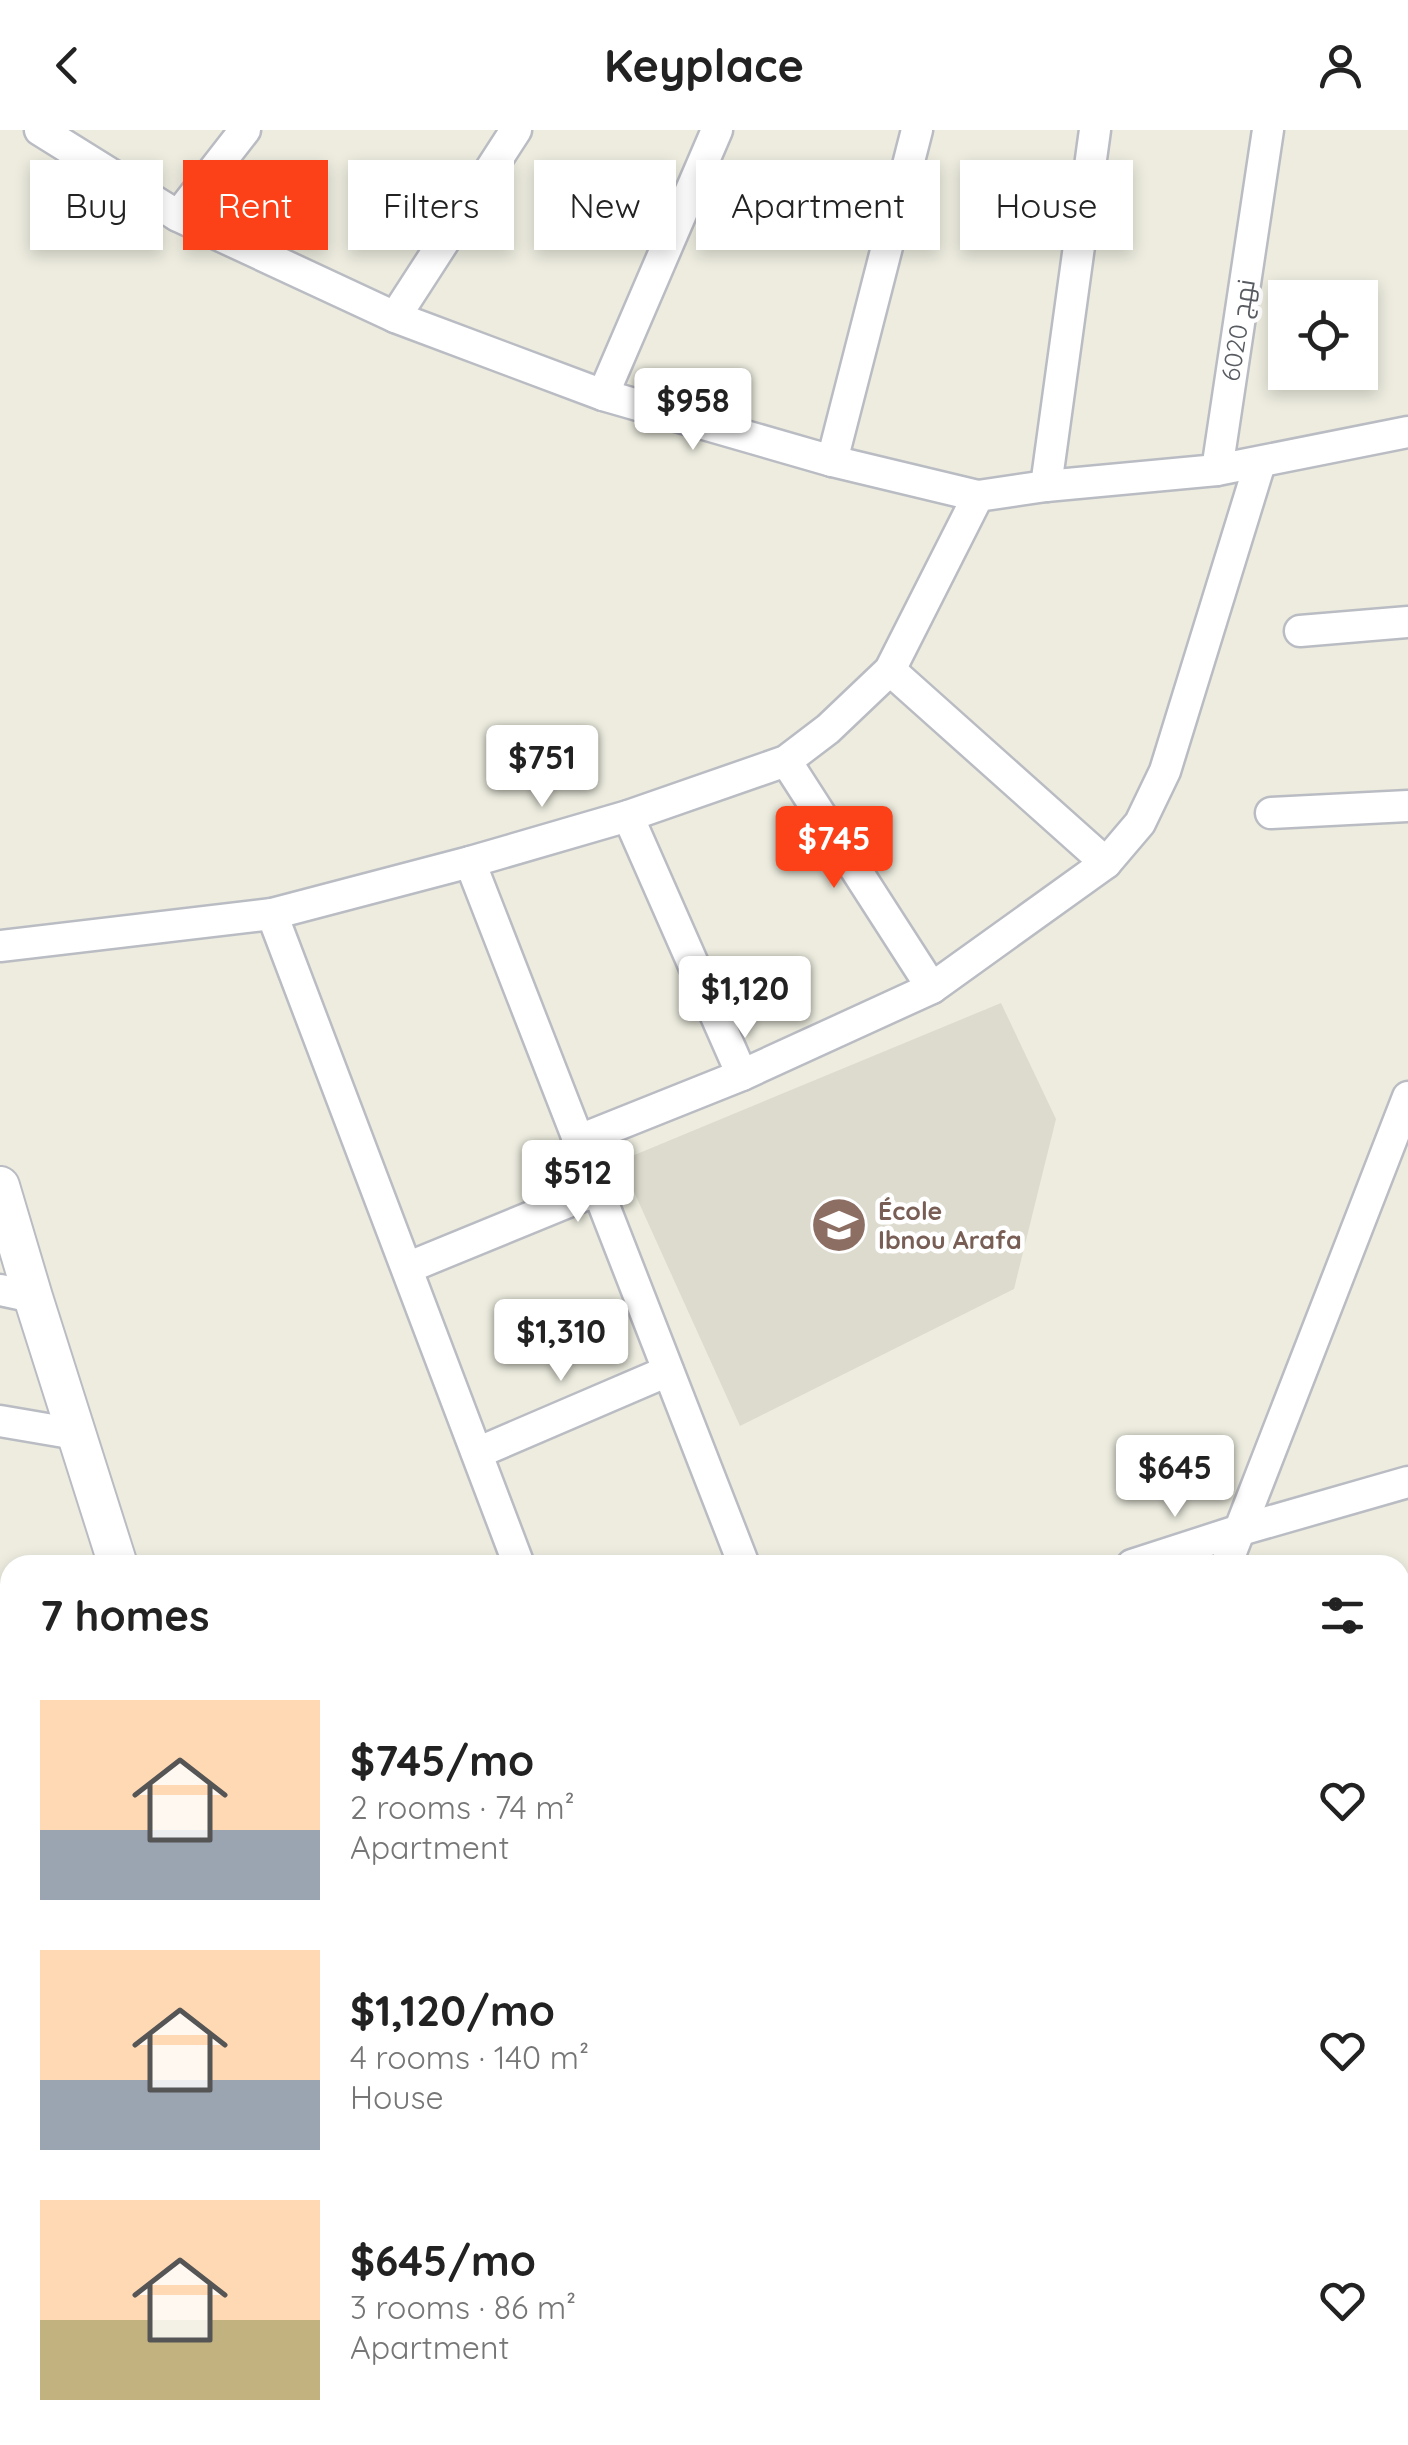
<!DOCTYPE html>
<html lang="en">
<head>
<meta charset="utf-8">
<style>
  :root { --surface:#fff; --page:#f6f6f6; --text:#222; --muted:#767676; --accent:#fc4017 }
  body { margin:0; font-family:Quicksand,Cairo,sans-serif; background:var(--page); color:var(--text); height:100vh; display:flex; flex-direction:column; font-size:38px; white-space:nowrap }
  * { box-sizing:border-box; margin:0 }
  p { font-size:32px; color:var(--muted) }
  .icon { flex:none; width:55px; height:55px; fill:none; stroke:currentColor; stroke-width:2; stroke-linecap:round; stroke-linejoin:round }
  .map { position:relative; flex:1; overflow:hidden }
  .sheet { position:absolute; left:0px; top:1425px; width:1410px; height:890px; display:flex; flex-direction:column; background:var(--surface); border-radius:30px 30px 0 0; box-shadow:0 5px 15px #0003 }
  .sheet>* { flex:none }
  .hud { position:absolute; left:30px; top:30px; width:1350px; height:90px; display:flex; gap:20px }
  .buttons { position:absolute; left:1268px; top:150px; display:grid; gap:20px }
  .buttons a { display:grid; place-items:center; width:110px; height:110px; border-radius:0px; background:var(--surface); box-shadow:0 5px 15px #0003; font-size:50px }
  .price { position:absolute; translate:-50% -85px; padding:0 22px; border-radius:10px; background:#fff; color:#222; font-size:32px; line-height:65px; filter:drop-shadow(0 2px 5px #0008) }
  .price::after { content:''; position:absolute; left:50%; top:60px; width:30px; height:22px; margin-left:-15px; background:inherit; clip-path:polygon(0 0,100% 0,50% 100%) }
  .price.active { background:var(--accent); color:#fff }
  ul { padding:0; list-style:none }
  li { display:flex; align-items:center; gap:30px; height:250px; padding:0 40px }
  li span { display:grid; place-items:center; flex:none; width:280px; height:200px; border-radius:0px; color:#555 }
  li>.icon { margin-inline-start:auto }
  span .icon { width:120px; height:120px; fill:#fffc; stroke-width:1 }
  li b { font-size:42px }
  h2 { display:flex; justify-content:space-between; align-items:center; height:120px; padding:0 40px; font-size:42px }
  .chip { padding:0 35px; border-radius:0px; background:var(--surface); box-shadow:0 5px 15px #0003; font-size:35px; line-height:90px }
  .chip.active { background:var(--accent); color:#fff }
  header { display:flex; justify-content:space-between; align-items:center; height:130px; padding:0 40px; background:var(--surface); font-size:45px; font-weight:700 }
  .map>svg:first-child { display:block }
</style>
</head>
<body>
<header><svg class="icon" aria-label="back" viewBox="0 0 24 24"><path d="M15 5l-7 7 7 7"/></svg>Keyplace<svg class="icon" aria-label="person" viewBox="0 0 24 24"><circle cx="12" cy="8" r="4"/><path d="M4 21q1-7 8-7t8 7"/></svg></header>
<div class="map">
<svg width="1408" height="2315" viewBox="0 0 1408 2315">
  <rect width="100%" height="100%" fill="#edecdf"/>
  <path fill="#dddbce" d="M1001 873 1056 989 1014 1159 740 1296 620 1031Z"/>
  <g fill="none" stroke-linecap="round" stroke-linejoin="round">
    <g stroke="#babcc3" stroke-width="35">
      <g id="minor">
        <path d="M40 0 178 86 395 187 603 265 832 331 978 366 1046 356 1217 340 1408 302"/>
        <path d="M178 86 245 0"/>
        <path d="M395 187 516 0"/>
        <path d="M603 265 717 0"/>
        <path d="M832 331 917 0"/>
        <path d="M1217 340 1268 0"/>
        <path d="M1046 356 1095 0"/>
        <path d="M1300 501 1408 492"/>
        <path d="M890 540 1106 733"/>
        <path d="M786 631 932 858"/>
        <path d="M1271 683 1408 676"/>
        <path d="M628 686 742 945"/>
        <path d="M470 732 744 1435"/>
        <path d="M272 784 519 1435"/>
        <path d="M0 816 272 784 470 732 628 686 786 631 828 599 890 540 978 366"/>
        <path d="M577 1011 742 945 932 858 1106 733 1140 693 1165 641 1260 333"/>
        <path d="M407 1138 597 1060"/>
        <path d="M0 1160 33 1167"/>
        <path d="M0 1291 76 1304"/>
        <path d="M477 1323 668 1241"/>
        <path d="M1132 1435 1237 1401 1408 1352"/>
        <path d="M1226 1435 1408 967"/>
        <path d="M1400 1515 1408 1518"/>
        <path d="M0 1533 10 1535"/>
        <path d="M0 1708 10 1710"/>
        <path d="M1400 1715 1408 1718"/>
        <path d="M0 1856 10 1860"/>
        <path d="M1400 1914 1408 1917"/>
        <path d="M0 1975 10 1928"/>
        <path d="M0 2023 10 2026"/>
        <path d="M1400 2126 1405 2128"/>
        <path d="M0 2190 10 2192"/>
        <path d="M818 2305 822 2315"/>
        <path d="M1073 2305 1106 2315"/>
        <path d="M72 2315 87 2305"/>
        <path d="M977 2315 1011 2305"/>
        <path d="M1039 2315 1041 2305"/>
      </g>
    </g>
    <g stroke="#babcc3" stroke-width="42">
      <g id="tertiary">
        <path d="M0 1056 33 1167 118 1435"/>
        <path d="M387 2305 390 2315"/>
      </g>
    </g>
    <use href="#minor" stroke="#fff" stroke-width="30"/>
    <use href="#tertiary" stroke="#fff" stroke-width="38"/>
  </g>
  <defs>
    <g id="school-disc" transform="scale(2.875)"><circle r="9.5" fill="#8d6e63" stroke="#fff"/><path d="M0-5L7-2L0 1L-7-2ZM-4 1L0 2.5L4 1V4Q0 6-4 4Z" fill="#fff"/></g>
  </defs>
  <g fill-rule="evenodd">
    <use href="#school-disc" x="839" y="1095"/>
  </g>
  <g text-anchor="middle" stroke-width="9" stroke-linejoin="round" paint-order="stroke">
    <g font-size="25" fill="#585c62" stroke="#fff">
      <text transform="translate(1238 200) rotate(-81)" y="9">نهج 6020</text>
    </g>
    <g font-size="25" font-weight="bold" fill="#785e54" stroke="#fff" text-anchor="start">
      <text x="878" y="1090">École<tspan x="878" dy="29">Ibnou Arafa</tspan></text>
    </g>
  </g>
</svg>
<div class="buttons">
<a><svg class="icon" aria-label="locate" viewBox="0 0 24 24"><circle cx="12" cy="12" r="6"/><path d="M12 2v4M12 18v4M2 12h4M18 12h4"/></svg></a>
</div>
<b class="price" style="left:693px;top:323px">$958</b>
<b class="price" style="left:542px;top:680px">$751</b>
<b class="price active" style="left:834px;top:761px">$745</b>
<b class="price" style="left:745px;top:911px">$1,120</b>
<b class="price" style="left:578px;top:1095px">$512</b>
<b class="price" style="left:561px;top:1254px">$1,310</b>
<b class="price" style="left:1175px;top:1390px">$645</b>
<div class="hud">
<a class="chip">Buy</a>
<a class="chip active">Rent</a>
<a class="chip">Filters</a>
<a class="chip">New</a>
<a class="chip">Apartment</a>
<a class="chip">House</a>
</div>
<section class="sheet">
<h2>7 homes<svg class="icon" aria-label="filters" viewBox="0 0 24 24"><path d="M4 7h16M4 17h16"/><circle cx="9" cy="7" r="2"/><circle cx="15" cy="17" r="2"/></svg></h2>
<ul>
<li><span style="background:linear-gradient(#ffd9b3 65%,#9aa5b1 0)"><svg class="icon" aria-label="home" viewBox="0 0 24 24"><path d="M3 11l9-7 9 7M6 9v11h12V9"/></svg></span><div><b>$745/mo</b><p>2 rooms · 74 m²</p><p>Apartment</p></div><svg class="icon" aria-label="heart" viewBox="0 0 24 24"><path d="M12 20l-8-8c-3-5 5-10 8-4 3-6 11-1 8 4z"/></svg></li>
<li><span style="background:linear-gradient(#ffd9b3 65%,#9aa5b1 0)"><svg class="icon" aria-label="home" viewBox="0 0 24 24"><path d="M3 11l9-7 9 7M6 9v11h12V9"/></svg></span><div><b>$1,120/mo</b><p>4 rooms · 140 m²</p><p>House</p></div><svg class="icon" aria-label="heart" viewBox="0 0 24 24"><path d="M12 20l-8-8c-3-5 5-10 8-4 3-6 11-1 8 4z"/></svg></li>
<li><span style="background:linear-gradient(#ffd9b3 60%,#c2b280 0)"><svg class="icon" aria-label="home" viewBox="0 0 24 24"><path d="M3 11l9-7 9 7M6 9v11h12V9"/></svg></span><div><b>$645/mo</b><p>3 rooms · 86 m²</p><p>Apartment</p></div><svg class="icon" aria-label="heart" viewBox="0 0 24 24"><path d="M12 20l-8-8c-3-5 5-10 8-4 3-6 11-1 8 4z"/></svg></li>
</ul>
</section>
</div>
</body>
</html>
